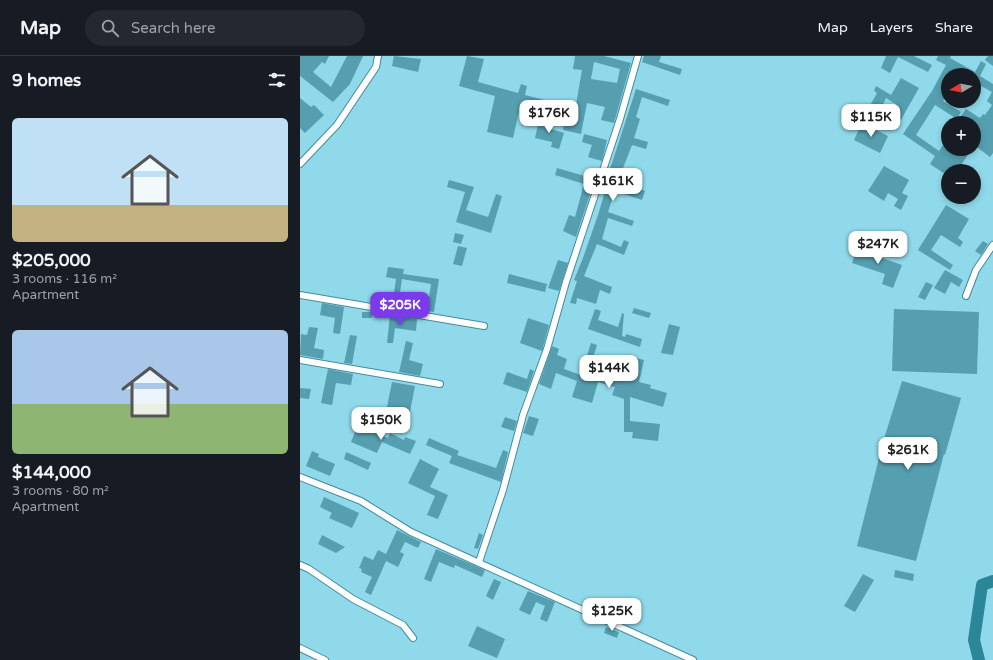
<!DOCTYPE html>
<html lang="en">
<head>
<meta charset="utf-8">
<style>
  :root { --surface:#171b24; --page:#242831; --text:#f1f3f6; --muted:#9ea1a6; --line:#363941; --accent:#7c3aed }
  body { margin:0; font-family:"Varela Round",sans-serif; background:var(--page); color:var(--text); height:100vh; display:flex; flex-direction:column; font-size:15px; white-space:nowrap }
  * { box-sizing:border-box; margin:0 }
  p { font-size:13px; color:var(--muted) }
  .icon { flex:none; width:22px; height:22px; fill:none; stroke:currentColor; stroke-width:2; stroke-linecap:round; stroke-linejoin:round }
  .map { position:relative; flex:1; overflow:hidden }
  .details { display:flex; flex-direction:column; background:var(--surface); width:300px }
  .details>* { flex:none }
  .needle { width:26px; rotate:260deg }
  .fabs { position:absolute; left:641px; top:12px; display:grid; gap:8px }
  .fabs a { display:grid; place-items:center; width:40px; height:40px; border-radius:50%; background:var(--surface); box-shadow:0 2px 6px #0003; font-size:20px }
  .price { position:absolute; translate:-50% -34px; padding:0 9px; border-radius:8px; background:#fff; color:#222; font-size:13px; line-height:26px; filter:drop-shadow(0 1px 2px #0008) }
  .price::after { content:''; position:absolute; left:50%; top:24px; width:12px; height:9px; margin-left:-6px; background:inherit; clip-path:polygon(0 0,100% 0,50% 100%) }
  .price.active { background:var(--accent); color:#fff }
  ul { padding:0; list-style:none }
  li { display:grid; align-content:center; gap:8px; height:212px; padding:0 12px }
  li span { display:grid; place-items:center; height:124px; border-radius:6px; color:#555 }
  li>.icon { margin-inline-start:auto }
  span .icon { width:72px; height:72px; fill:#fffc; stroke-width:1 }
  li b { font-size:17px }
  h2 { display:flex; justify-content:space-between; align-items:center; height:48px; padding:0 12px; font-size:17px }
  header { display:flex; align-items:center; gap:24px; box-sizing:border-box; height:56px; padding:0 20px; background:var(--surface); border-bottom:1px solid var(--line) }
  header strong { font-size:19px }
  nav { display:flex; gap:22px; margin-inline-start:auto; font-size:14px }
  .search { width:280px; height:36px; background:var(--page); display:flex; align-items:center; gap:10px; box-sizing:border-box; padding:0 14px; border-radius:22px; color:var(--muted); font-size:15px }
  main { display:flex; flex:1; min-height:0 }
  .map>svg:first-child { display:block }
</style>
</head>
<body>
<header>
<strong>Map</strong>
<div class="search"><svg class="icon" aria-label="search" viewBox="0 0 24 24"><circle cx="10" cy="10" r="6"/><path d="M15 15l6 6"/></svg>Search here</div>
<nav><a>Map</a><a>Layers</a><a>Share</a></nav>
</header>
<main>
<section class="details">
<h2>9 homes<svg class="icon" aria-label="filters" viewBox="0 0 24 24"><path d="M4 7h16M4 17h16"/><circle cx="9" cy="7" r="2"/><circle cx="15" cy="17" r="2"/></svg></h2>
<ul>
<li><span style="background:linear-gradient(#bfe0f5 70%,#c2b280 0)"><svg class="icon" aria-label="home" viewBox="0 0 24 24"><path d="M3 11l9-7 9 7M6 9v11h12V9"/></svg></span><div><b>$205,000</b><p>3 rooms · 116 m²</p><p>Apartment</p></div></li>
<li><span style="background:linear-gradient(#a9c7e8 60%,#8fb573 0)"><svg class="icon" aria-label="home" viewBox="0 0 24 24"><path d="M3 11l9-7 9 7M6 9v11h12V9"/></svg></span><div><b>$144,000</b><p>3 rooms · 80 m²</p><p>Apartment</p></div></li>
</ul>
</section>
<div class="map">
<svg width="693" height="604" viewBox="0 0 693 604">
  <rect width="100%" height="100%" fill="#8fd9eb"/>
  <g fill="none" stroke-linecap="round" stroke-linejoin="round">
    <path stroke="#2b8699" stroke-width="12" d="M679 604 674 584 682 529 693 525"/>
  </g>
  <g fill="#569fb0" fill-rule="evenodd">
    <path d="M0 0H29L25 8 22 6 13 16 31 31 47 0H63L50 28 33 46 0 20Z"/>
    <path d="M94 0 121 3 118 16 92 10Z"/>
    <path d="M167 0 184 3 178 26 218 37 221 28 227 30 225 39 256 47 254 56 221 47 213 82 187 76 195 40 159 30Z"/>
    <path d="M275 0H304L331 7 314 67 301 64 305 51 287 47 281 78 263 74 265 62 271 63 272 54H275L282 14 273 13ZM294 6 320 13 317 27 291 23Z"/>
    <path d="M344 0H361L359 6 382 13 380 19 342 6Z"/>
    <path d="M586 0H614L632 9 628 16 598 1 590 17 581 12Z"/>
    <path d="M638 0H651L650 2 675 16 681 5 686 8 680 20 693 28V97L690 101 674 89V76L677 71 674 67H671L661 60 666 53 680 62 683 58 685 59 692 49 687 45 692 36 681 30 674 40V19H648V34L643 45 661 56 657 63 635 49 616 79 639 95 648 82V93H672L657 115H648V120L630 108 635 100 603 78 632 35 646 9 636 4Z"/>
    <path d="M688 0H693V10L685 4Z"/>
    <path d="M601 22 619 32 598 69 568 53 577 37 574 35 576 30 591 39ZM586 42 597 49 592 59 581 53Z"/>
    <path d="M336 33 370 44 368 50 342 41 336 61 340 63 334 82 348 86 346 93 332 89 316 130 327 134 329 129 345 135 342 144 315 135 308 156 334 165 332 170 308 162 302 183 321 191 324 184 329 186 324 199 297 188 284 220 312 231 310 238 300 234 296 248 277 242 276 248 270 247 277 225 274 224 283 202 298 159 306 132 302 131 312 107Z"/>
    <path d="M0 42 11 51 14 49 24 59 5 77 0 72Z"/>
    <path d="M239 64 249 66 248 72 264 77 259 93 251 91 252 86 235 82Z"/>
    <path d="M562 67 588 80 580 97 554 84Z"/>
    <path d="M284 78 307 84 302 105 288 101 292 89 282 86Z"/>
    <path d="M584 110 609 124 602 137 608 140 601 154 594 150 598 143 588 137 584 145 568 135Z"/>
    <path d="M257 112 295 123 276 181 263 175 269 159 275 161 284 128 255 119Z"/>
    <path d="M149 124 174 131 166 154 188 161 196 138 202 140 191 177 156 166 165 136 147 131Z"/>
    <path d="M646 149 669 163 658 182 663 186 660 191 641 179 631 194 653 209 650 214 618 194Z"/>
    <path d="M155 177 164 179 161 188 153 186Z"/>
    <path d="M683 185 688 188 681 199 675 195Z"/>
    <path d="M558 189 573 194 571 198 602 209 593 232 582 228 585 218 552 207Z"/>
    <path d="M158 190 167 192 162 210 153 208Z"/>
    <path d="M258 204 268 207 259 235 248 232Z"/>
    <path d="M88 211 104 213 103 218 139 223 134 256 92 250 96 223 86 221ZM102 223 131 228 128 248 99 243Z"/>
    <path d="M645 214 663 224 659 231 651 226 645 238 634 232Z"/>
    <path d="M209 218 247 228 245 236 207 227Z"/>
    <path d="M626 226 633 229 625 244 618 241Z"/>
    <path d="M22 247 44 251 40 278 33 277 35 262 20 259Z"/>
    <path d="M334 252 351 257 349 262 332 257Z"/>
    <path d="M295 253 301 255 298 264 318 271 322 257 324 258 322 280 325 281 326 278 342 283 340 291 288 273Z"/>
    <path d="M594 253 679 256 677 318 592 315Z"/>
    <rect x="62" y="256" width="10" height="6"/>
    <path d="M90 259 117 263 116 275 95 272 93 287H87Z"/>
    <path d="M228 262 249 269 242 295 220 287Z"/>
    <path d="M369 268 380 271 373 299 361 297Z"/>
    <path d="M9 271 18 272 14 292 24 294 23 303 0 299 1 278 7 279Z"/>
    <path d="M50 279 57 280 52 308 44 307Z"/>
    <path d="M106 285 113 287 109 304 123 308 120 320 99 316Z"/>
    <path d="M291 287 297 289 290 311 327 323 332 301 344 304 339 326 351 329 350 332 367 337 363 351 330 341V365L360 368 358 385 332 382 333 376H324V343L312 339 315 331 298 326 292 347 272 341 277 325 256 317 251 333 239 328 252 290 259 293 257 299 267 303 264 313 281 319Z"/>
    <path d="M28 313 53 318 51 329 36 327 32 349 21 347Z"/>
    <path d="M230 313 234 315 227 336 203 328 207 316 227 323Z"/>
    <path d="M602 325 661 342 645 399 644 398 616 505 557 490 583 386Z"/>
    <path d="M92 326 115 330 109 361 86 356Z"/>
    <path d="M0 332 11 333 9 343 0 342Z"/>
    <path d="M229 360 239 363 233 380 223 377Z"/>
    <path d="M205 361 217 365 214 375 201 371Z"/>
    <path d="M58 369 88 382 90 377 104 384 105 381 116 385 110 398 82 386 77 397 51 386Z"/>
    <path d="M129 382 159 395 157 399 196 412 203 394 208 396 201 426 149 407 152 400 126 389Z"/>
    <path d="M12 395 19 398 18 401 35 408 30 420 6 410Z"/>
    <path d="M46 396 71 407 68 414 44 403Z"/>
    <path d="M120 403 139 413 130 431 148 439 138 463 127 459 135 440 108 427Z"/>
    <path d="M24 441 59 457 52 472 29 462 32 457 20 451Z"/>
    <path d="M97 474 121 486 118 492 105 486 100 496 104 498 98 511 86 505 71 539 65 536 72 521 61 516 62 513 59 512 64 500 73 504 78 494 86 498Z"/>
    <path d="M179 477 183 479 178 493 174 492Z"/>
    <path d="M22 479 45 491 36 497 18 488Z"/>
    <path d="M136 493 185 514 182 521 155 509 154 512 139 506 131 526 124 523Z"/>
    <path d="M595 514 614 518 613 525 594 521Z"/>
    <path d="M563 518 574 524 555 556 544 550Z"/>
    <path d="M194 523 201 526 193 544 186 540Z"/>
    <path d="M228 535 255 546 247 566 240 563 245 550 236 546 230 559 219 554Z"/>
    <path d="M177 570 205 583 197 602 168 590Z"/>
    <path d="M306 571 319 576 317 582 304 577Z"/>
  </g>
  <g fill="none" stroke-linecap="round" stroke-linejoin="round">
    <g stroke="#428c9d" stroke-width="8">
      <g id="minor">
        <path d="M0 108 37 69 76 11 78 0"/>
        <path d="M0 239 184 270"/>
        <path d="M666 240 676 214 693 189"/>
        <path d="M0 304 140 328"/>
        <path d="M0 421 61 445 111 476 393 604"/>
        <path d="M179 506 203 434 223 359 247 293 266 226 320 63 338 0"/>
        <path d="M0 509 9 513 53 543 103 569 113 582"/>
        <path d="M0 592 25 604"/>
      </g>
    </g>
    <use href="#minor" stroke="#fff" stroke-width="6"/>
  </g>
</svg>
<div class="fabs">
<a><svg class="needle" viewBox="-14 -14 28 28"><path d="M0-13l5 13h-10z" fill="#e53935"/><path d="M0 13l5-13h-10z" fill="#9ea1a6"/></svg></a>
<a>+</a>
<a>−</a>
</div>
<b class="price" style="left:249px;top:78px">$176K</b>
<b class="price" style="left:571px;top:82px">$115K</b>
<b class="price" style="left:313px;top:146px">$161K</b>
<b class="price" style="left:578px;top:209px">$247K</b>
<b class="price active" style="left:100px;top:270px">$205K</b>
<b class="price" style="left:309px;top:333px">$144K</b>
<b class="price" style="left:81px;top:385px">$150K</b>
<b class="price" style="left:608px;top:415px">$261K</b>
<b class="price" style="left:312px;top:576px">$125K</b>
</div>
</main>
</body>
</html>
